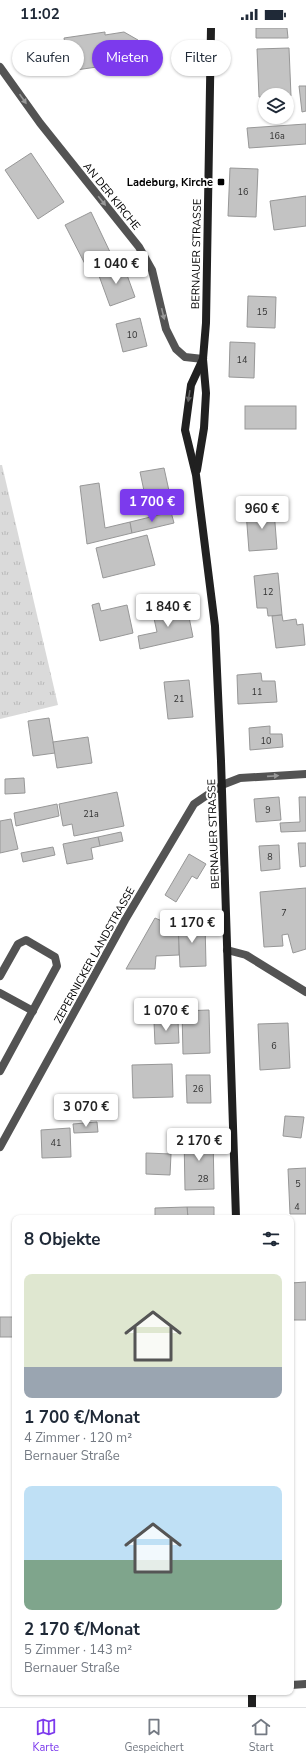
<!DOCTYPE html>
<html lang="de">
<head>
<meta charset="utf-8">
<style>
  :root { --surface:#fff; --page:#f2f2f3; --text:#1f2937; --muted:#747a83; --line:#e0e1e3; --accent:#7c3aed }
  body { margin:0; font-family:"Nunito Sans",sans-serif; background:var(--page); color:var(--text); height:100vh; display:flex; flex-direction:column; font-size:15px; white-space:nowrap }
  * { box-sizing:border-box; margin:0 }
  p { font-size:13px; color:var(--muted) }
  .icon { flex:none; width:22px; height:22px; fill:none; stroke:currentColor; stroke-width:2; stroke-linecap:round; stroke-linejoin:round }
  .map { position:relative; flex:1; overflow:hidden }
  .sheet { position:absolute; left:12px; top:1187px; width:282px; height:480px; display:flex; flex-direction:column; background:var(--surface); border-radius:8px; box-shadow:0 1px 3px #0004 }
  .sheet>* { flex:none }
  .hud { position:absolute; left:12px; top:12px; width:282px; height:36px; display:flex; gap:8px }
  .controls { position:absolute; left:258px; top:60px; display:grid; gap:8px }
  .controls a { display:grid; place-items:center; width:36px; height:36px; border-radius:50%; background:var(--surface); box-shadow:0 1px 3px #0004; font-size:20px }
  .price { position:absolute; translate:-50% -34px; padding:0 9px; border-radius:4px; background:#fff; color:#222; font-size:13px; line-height:26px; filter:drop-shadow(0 1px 2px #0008) }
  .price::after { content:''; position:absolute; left:50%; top:24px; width:12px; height:9px; margin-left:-6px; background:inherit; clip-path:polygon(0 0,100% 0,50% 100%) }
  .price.on { background:var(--accent); color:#fff }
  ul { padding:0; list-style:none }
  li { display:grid; align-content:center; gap:8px; height:212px; padding:0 12px }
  li span { display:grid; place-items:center; height:124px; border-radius:8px; color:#555 }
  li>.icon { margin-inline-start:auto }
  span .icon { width:72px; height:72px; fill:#fffc; stroke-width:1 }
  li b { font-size:17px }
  h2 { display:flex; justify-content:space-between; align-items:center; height:48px; padding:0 12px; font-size:17px }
  .tag { padding:0 14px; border-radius:18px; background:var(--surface); box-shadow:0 1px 3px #0004; font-size:14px; line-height:36px }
  .tag.on { background:var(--accent); color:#fff }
  .status { display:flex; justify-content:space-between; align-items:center; height:28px; padding:0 20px; background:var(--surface); direction:ltr }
  .status svg { height:11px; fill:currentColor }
  .menu { display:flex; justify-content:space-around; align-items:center; height:56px; border-top:1px solid var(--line); background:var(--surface); font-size:11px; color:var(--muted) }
  .menu a { display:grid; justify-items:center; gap:2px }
  .menu .on { color:var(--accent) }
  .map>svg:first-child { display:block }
</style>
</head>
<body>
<div class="status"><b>11:02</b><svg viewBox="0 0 49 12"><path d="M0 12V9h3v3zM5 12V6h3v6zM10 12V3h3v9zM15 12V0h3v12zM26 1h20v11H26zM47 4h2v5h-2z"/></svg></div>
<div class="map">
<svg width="306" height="1679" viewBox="0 0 306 1679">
  <defs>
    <pattern id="grass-tufts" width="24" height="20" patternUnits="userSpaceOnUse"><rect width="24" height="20" fill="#dadada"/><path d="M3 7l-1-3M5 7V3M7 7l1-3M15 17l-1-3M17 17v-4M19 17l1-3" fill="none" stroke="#b9b9b9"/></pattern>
  </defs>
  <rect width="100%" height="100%" fill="#fff"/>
  <path fill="url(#grass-tufts)" d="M0 437H2L58 677 0 691Z"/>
  <g fill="#c3c3c3" stroke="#979797">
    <path d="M256 0H287L288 10H256Z"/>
    <path d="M105 4V7L124 4 138 12 139 18 134 25 129 29 130 37 119 39 118 36 69 43 68 32 57 34 55 22 66 21 64 10Z"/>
    <path d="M289 20 291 68 265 67V69H259L257 21Z"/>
    <path d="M299 58H306V83L302 84Z"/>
    <path d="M306 96V116L249 120 247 100Z"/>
    <path d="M31 125 64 174 38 191 5 142Z"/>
    <path d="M230 140 258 141 256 189 228 188Z"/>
    <path d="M306 168V198L274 202 270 173Z"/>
    <path d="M91 184 110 224 85 236 65 197Z"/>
    <path d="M123 236 135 269 110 278 98 245Z"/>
    <path d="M248 268 276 269 275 300 247 299Z"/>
    <path d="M140 290 147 318 123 324 116 296Z"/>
    <path d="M230 314 255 315 254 350 229 349Z"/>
    <rect x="245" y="378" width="51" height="23"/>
    <path d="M164 440 171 472 147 477 140 444Z"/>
    <path d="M99 455 105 500 130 494 132 505 87 516 80 458Z"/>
    <path d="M274 482 277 521 249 523 246 484Z"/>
    <path d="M171 484 174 495 132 505 130 494Z"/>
    <path d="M147 507 155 537 103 550 96 520Z"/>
    <path d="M278 545 282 587 268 588 267 580H257L254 548Z"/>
    <path d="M99 575 101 583 127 577 133 605 100 613 92 577Z"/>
    <path d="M187 579 193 609 140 621 138 608 157 604 153 586Z"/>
    <path d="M282 587 283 593 296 591 297 597 303 596 305 617 276 620 272 588Z"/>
    <path d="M261 645 262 653H275L277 674 238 676 237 647Z"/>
    <path d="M189 652 193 689 168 691 164 654Z"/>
    <path d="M49 690 55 725 33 728 28 693Z"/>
    <path d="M270 698V706H282L283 719 250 722 249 700Z"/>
    <path d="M88 709 92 735 57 740 53 714Z"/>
    <path d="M24 750 25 765 5 766V751Z"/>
    <path d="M117 764 124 798 74 808 72 796 63 798 59 776Z"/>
    <path d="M279 769 281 792 256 794 254 771Z"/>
    <path d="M299 769H306V803L281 804 280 795 300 794Z"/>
    <path d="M57 776 59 788 16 798 14 785Z"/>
    <path d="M11 791 18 821 0 825V793Z"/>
    <path d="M121 804 123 813 100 818 98 809Z"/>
    <path d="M98 809 100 818 91 820 93 831 67 836 63 816Z"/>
    <path d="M298 815H306V838L300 839Z"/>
    <path d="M279 817 280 841 261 843 259 818Z"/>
    <path d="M53 819 55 827 23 834 21 825Z"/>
    <path d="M189 826 206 836 197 851 192 848 176 874 165 867Z"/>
    <path d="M306 860V921L293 925 288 906 282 907 283 918 264 919 260 864Z"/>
    <path d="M155 890 162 893V906H179V927L156 928 155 941H126Z"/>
    <path d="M205 894 206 938 180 939 178 895Z"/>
    <path d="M209 982 210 1025 183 1026 182 983Z"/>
    <path d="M178 993 179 1015 155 1016 154 994Z"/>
    <path d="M288 995 290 1040 260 1042 258 996Z"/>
    <path d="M172 1036 173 1069 133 1070 132 1037Z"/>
    <path d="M186 1047H210L211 1075H187Z"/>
    <path d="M285 1088 304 1089 301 1110 283 1108Z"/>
    <path d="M97 1094 98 1104 74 1105 73 1096Z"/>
    <path d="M70 1100 71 1129 42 1130 41 1102Z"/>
    <path d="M213 1106 214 1161 185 1162 184 1107Z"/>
    <path d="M146 1125 171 1126 170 1147 146 1146Z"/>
    <path d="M306 1140V1186H290L288 1141Z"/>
    <path d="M187 1179H214V1190H188Z"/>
    <path d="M187 1179 188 1190H155V1180Z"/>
    <path d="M306 1254V1292H292L291 1255Z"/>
    <rect x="0" y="1289" width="15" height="20"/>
  </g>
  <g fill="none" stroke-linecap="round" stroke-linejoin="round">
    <g stroke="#535353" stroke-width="8">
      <path d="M0 948 18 916 26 912 55 929 57 938 0 1043"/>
      <path d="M0 965 33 983"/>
    </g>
    <g stroke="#535353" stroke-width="8">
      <path d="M0 39 40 95 139 219 152 242 166 301 176 321 185 329 203 331"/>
      <path d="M227 922 246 927 306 964"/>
      <path d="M0 1119 125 892 194 776 222 757 240 750 306 746"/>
      <path d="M291 1657 306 1656"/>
    </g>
    <g stroke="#202020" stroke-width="8">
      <path d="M203 331 191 357 185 402 196 447 215 598 221 733 236 1190"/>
      <path d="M197 442 204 400 206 365 203 331 206 295 211 0"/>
      <path d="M252 1664V1679"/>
    </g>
  </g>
  <defs><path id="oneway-solid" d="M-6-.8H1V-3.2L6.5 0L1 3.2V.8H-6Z"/></defs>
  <g fill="#989898">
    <use href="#oneway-solid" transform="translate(23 71) rotate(55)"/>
    <use href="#oneway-solid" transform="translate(102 173) rotate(51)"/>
    <use href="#oneway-solid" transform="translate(163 286) rotate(76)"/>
    <use href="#oneway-solid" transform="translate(273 748) rotate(-4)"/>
  </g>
  <use fill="#636363" href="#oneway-solid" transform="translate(189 368) rotate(99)"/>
  <rect fill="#000" stroke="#fff" stroke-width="1.5" x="217" y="150" width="8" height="8" rx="2"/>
  <g text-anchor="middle" stroke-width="4" stroke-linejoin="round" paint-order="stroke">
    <g font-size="9" fill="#313131">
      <text x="277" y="111">16a</text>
      <text x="243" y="167">16</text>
      <text x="262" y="287">15</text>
      <text x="132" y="310">10</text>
      <text x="242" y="335">14</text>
      <text x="268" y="567">12</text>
      <text x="257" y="667">11</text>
      <text x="179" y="674">21</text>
      <text x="266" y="716">10</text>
      <text x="268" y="785">9</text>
      <text x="91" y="789">21a</text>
      <text x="270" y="832">8</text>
      <text x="284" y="888">7</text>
      <text x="274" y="1021">6</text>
      <text x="198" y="1064">26</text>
      <text x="56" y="1118">41</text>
      <text x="203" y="1154">28</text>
      <text x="298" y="1159">5</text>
      <text x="297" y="1182">4</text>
    </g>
    <g font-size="11" font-weight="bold" fill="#000" stroke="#fff" text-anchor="end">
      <text x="213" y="158">Ladeburg, Kirche</text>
    </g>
    <g font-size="11" fill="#000" stroke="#fff">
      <text transform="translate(112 168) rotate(51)" y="4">AN DER KIRCHE</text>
      <text transform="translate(196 226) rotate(-89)" y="4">BERNAUER STRASSE</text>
      <text transform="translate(213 806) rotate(-92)" y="4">BERNAUER STRASSE</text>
      <text transform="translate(94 927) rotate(-61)" y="4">ZEPERNICKER LANDSTRASSE</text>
    </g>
  </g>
</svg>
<div class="controls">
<a><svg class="icon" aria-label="layers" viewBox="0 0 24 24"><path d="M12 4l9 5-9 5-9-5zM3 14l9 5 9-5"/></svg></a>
</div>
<b class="price" style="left:116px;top:257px">1 040 €</b>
<b class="price on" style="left:152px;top:495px">1 700 €</b>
<b class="price" style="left:262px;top:502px">960 €</b>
<b class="price" style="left:168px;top:600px">1 840 €</b>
<b class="price" style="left:192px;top:916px">1 170 €</b>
<b class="price" style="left:166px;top:1004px">1 070 €</b>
<b class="price" style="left:86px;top:1100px">3 070 €</b>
<b class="price" style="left:199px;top:1134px">2 170 €</b>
<div class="hud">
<a class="tag">Kaufen</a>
<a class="tag on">Mieten</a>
<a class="tag">Filter</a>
</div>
<section class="sheet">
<h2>8 Objekte<svg class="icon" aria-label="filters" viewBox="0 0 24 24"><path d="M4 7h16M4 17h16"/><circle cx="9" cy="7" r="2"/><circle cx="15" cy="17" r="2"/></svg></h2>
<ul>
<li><span style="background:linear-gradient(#dfe7d0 75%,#9aa5b1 0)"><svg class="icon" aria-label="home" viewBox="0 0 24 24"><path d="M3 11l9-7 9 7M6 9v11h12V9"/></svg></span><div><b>1 700 €/Monat</b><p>4 Zimmer · 120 m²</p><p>Bernauer Straße</p></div></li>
<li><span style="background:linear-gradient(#bfe0f5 60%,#7fa58c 0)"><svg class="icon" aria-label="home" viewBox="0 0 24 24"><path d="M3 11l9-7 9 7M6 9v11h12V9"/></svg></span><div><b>2 170 €/Monat</b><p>5 Zimmer · 143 m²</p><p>Bernauer Straße</p></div></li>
</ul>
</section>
</div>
<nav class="menu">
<a class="on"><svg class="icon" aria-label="map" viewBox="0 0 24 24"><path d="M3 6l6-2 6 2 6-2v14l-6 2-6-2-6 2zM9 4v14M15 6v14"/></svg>Karte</a>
<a><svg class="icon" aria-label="saved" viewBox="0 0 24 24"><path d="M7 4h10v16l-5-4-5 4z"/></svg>Gespeichert</a>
<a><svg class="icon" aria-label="home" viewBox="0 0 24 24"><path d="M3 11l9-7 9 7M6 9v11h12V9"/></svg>Start</a>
</nav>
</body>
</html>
